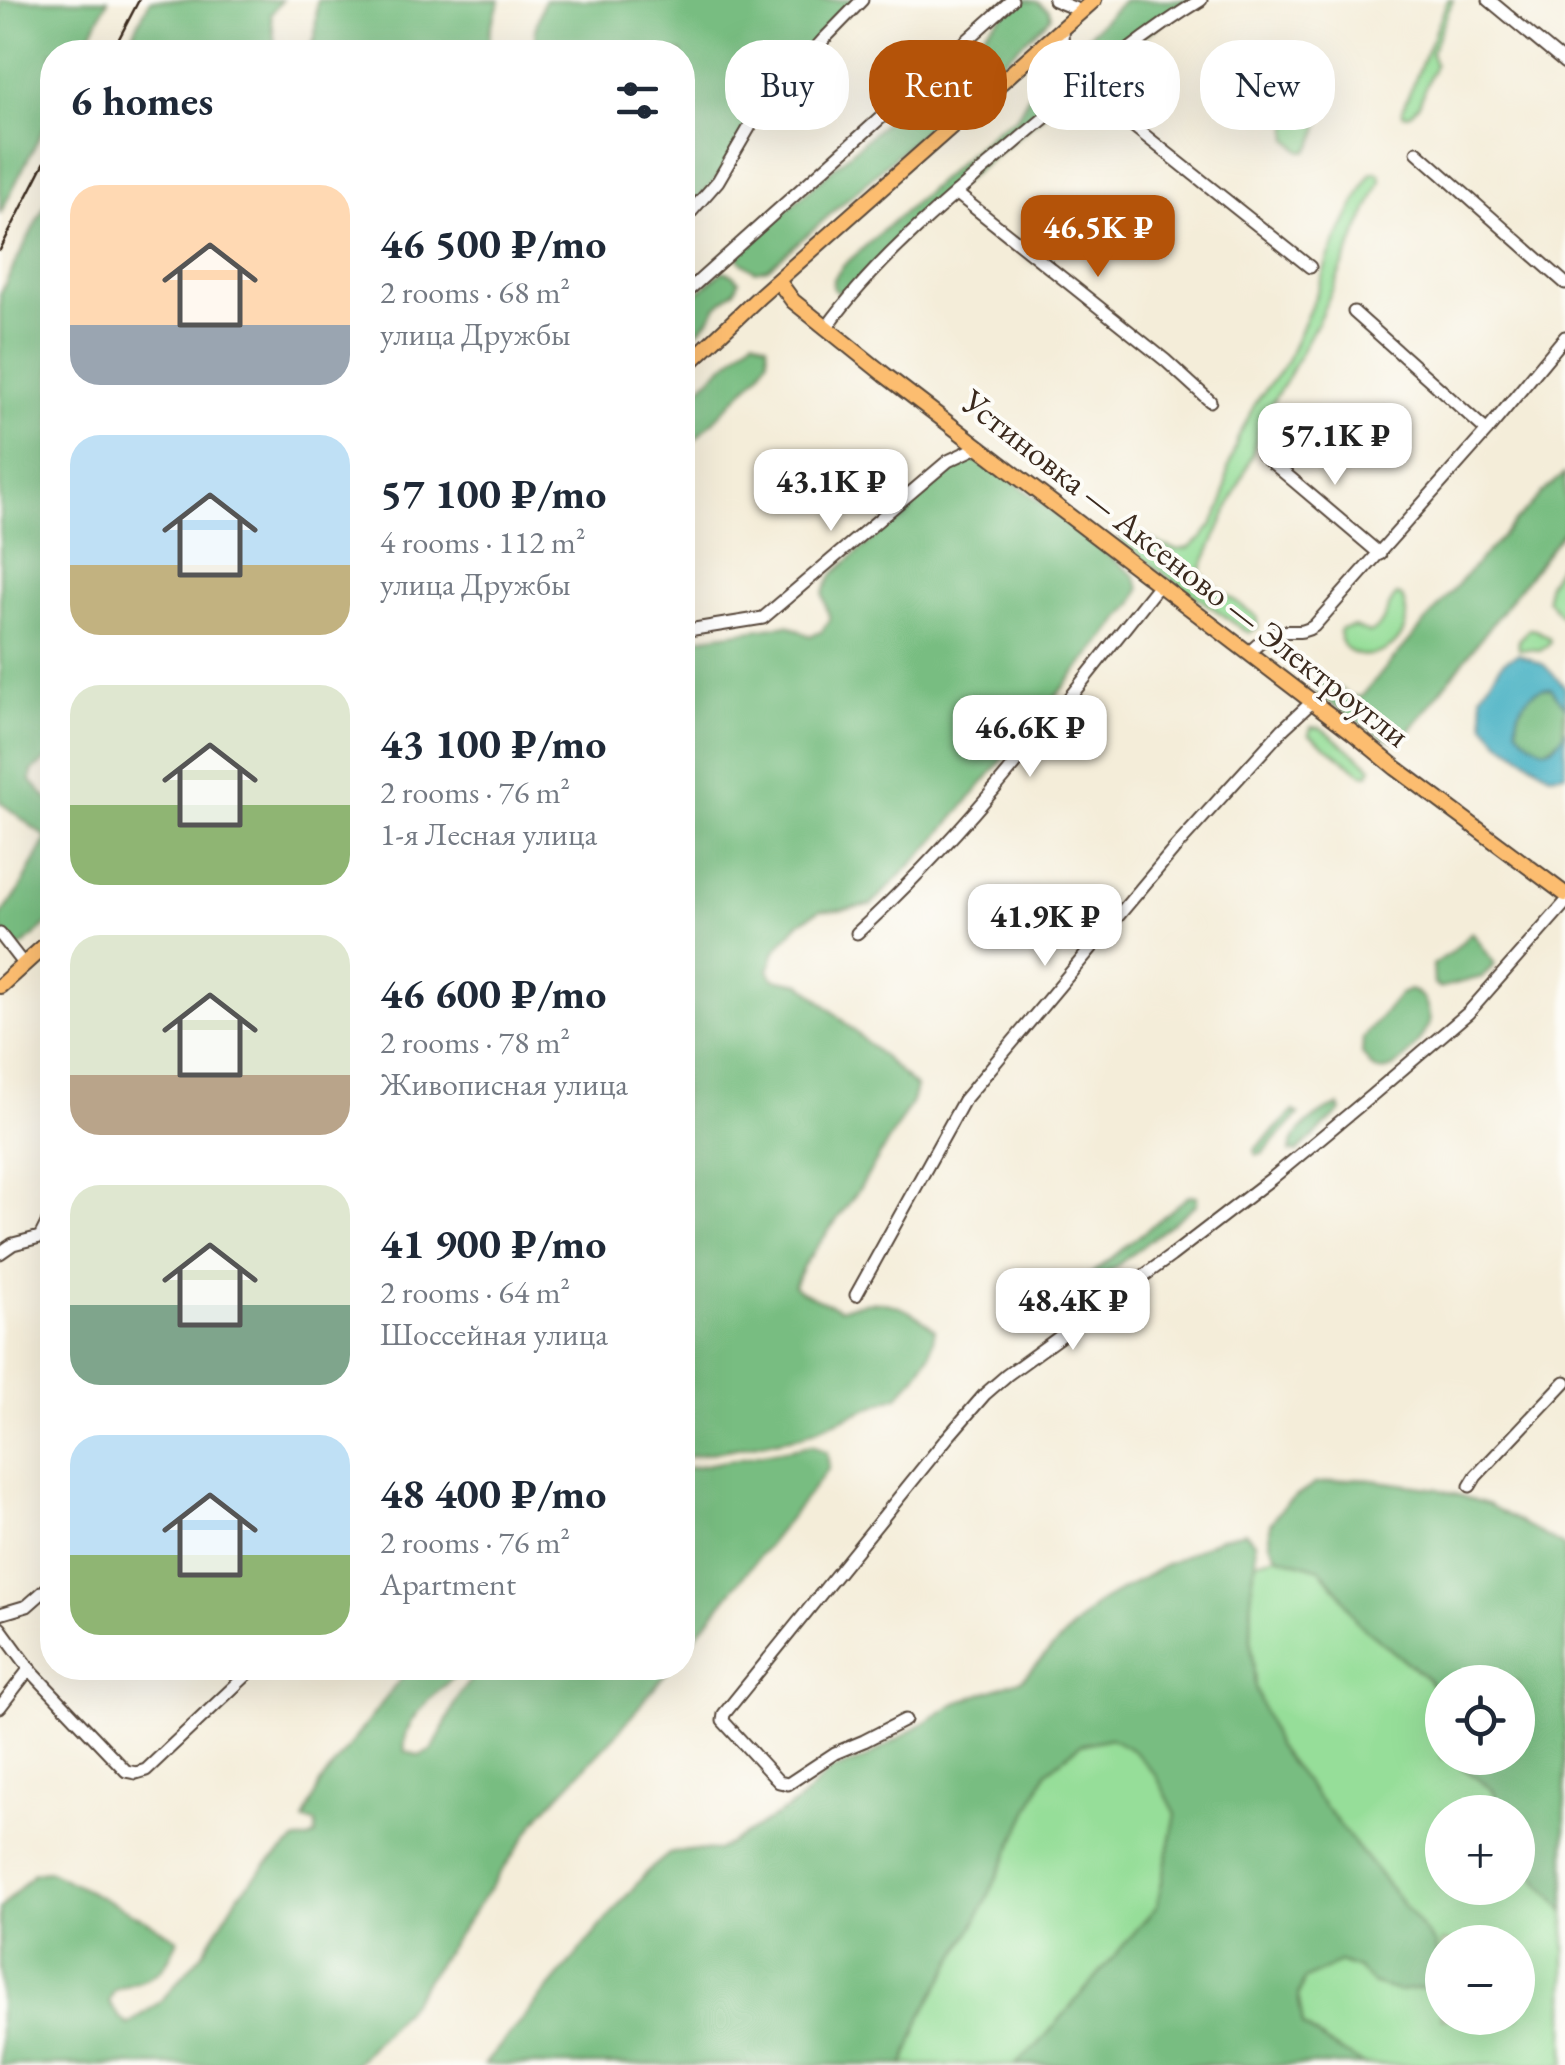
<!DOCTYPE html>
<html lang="en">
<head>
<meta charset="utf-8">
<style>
  :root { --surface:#fff; --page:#f2f2f3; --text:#1f2937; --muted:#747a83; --accent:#b45309 }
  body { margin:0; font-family:"EB Garamond",serif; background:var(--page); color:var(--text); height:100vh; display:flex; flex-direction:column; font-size:38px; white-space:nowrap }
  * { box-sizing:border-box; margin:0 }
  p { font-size:32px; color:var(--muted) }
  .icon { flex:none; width:55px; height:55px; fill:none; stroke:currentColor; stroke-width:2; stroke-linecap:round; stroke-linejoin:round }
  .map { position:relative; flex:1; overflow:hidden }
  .sheet { position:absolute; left:40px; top:40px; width:655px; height:1640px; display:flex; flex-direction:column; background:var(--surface); border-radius:40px; box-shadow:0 10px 40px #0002 }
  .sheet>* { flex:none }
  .top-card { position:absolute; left:725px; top:40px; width:690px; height:90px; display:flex; gap:20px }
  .buttons { position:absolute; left:1425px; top:1665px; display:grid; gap:20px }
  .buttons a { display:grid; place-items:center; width:110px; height:110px; border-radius:50%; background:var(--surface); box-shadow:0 10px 40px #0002; font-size:50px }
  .price { position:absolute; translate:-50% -85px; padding:0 22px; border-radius:20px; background:#fff; color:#222; font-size:32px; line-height:65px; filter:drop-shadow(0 2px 5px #0008) }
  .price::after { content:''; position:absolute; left:50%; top:60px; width:30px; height:22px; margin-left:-15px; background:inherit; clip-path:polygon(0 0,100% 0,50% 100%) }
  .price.on { background:var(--accent); color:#fff }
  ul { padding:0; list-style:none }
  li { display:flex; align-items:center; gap:30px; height:250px; padding:0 30px }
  li span { display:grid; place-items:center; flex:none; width:280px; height:200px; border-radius:30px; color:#555 }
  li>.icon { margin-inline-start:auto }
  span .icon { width:120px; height:120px; fill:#fffc; stroke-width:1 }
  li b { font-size:42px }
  h2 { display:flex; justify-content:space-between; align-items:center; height:120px; padding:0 30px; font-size:42px }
  .tag { padding:0 35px; border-radius:40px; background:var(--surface); box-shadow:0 10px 40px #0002; font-size:35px; line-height:90px }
  .tag.on { background:var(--accent); color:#fff }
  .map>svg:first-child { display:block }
</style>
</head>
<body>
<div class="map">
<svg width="1565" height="2065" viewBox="0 0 1565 2065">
  <rect width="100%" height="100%" fill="#fdfcf7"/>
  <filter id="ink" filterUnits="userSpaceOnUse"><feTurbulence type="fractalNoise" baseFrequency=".01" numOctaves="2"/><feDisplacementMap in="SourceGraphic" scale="20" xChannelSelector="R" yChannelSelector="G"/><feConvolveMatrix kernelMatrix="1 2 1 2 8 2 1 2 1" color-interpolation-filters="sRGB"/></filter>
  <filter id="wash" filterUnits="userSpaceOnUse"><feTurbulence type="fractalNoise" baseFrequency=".0048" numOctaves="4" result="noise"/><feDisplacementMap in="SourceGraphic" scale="40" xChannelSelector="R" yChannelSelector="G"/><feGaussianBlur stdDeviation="2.25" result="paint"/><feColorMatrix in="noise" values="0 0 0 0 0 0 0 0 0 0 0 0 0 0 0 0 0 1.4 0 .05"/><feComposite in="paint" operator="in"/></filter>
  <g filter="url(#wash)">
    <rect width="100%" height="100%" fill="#f4edd9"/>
    <g fill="#96de99" stroke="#68845c" stroke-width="2.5" fill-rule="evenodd">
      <path d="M1448 0H1453L1431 53 1435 65 1419 104 1409 115 1403 114V108Z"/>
      <path d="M1310 88 1317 90C1322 109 1322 137 1307 151L1300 150 1289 139C1287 116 1294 104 1310 88Z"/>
      <path d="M1376 172 1380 175 1381 181 1320 317 1285 382 1263 417 1252 455 1200 572 1213 585 1256 616 1258 627 1249 633 1157 569 1121 541V531L1127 527 1164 546 1177 550 1189 548 1201 539 1213 524 1223 503 1228 469 1238 438 1256 402 1286 363 1316 295 1329 256 1370 174Z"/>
      <path d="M1565 556V617L1561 616 1547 599 1548 584Z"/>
      <path d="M1397 595 1402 597C1426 657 1337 676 1340 629L1354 627 1369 633C1388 626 1384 606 1397 595Z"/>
      <path d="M1529 629 1536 630 1549 638 1550 643 1540 650 1519 649 1518 640Z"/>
      <path d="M1311 727 1321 728 1372 767 1369 774 1362 773 1309 734Z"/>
      <path d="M1277 1556 1320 1569 1340 1593 1357 1622 1428 1680 1442 1702V1758H1454L1457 1764 1493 1790 1504 1812H1442V1888H1518V1840L1536 1878 1565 1911V2065H1365L1323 2041 1303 2025 1298 1995 1304 1980 1339 1962 1358 1969 1374 1984 1438 1964 1435 1944 1277 1747 1255 1687 1251 1638 1252 1582 1256 1561ZM1442 1942H1518V2018H1442Z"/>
      <path d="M1111 1738 1135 1751 1157 1777 1176 1814 1157 1906 1038 2045 1014 2065H904L922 2015 976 1922 1047 1771 1080 1745Z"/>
    </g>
    <g fill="#78bd81" stroke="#5a7450" stroke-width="2.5">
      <path d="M0 0H108L82 52H52V112L0 214Z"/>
      <path d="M150 0H282L271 14 276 52H124Z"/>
      <path d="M317 0H500L490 29 488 52H306L315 39Z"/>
      <path d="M544 0H857L818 40 716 179 683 218 682 52H536L535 30Z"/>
      <path d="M1023 0 1037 2 1049 10 1051 16 1046 22 816 227 768 268 755 271 739 260V252L936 77 1014 4Z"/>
      <path d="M1124 0H1192L1077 85 1072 84 1071 52Z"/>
      <path d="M1049 72 1056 73C1059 85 1059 93 1055 105L947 195 846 292H839L833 289V280L843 266 999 127 1016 118 1037 80Z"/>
      <path d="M52 191V756L32 771 31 781 52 804V920L24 945 17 948 0 929V917L18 893 47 838 0 802V294Z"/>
      <path d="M723 271 733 274 739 281 736 289 717 306 708 321 683 346V305Z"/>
      <path d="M754 338 767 344 768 358 760 373 683 452V403Z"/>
      <path d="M972 459 989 462 1135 576 1140 589 1133 604 932 844 871 905 838 910H820L799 923 775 951 769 970 773 979 802 984 916 1087 912 1102 860 1188 803 1266 794 1286 801 1292 840 1309C878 1295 905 1303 935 1330L930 1354 917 1375 898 1396 801 1436 683 1458 682 1217 687 1202V1180L682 1176V640L788 625 810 636 821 632 830 620 823 594 832 575 951 471Z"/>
      <path d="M1565 474V529L1405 737 1393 740 1383 737 1321 697 1316 690 1317 686 1327 681 1351 696 1361 697 1467 574 1543 492Z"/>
      <path d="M1539 688H1551L1565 706 1563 737C1542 758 1535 748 1517 729 1516 713 1525 695 1539 688Z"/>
      <path d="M1472 932 1495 964 1482 977 1439 988 1434 984 1433 965 1453 951Z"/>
      <path d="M1409 990C1426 994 1428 1007 1430 1022 1422 1038 1394 1084 1372 1067 1368 1063 1366 1058 1362 1054L1363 1038 1400 994Z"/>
      <path d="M1339 1106 1341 1111 1297 1152H1290C1291 1132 1320 1111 1339 1106Z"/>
      <path d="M1294 1111 1299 1115 1262 1154 1256 1155 1254 1150Z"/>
      <path d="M1190 1195 1197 1196V1204L1084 1291 1080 1288 1085 1279Z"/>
      <path d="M812 1445 827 1452 829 1468 683 1652V1469Z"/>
      <path d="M1357 1478 1438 1489 1487 1504 1565 1547V1911L1536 1878 1518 1840V1812H1504L1493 1790 1457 1763 1454 1758H1518V1682H1442V1702L1428 1679 1357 1622 1340 1593 1320 1569 1277 1556 1270 1543V1524L1285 1504 1315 1484Z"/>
      <path d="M1245 1532 1255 1542 1256 1561 1252 1582 1251 1638 1255 1687 1277 1747 1435 1944 1438 1964 1428 1987 1398 1991 1374 1984 1358 1969 1339 1962 1304 1980 1298 1995 1303 2025 1323 2041 1365 2065H1014L1038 2045 1157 1906 1176 1814 1157 1777 1135 1752 1110 1738 1080 1745 1047 1771 976 1922 922 2015 904 2065H484L646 1873 669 1854 687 1850 717 1851 796 1804 830 1771 865 1759 956 1703 1022 1679 1097 1604 1162 1567 1220 1538Z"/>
      <path d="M409 1668H462C442 1691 400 1717 405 1751L419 1756 432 1751 460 1694 479 1668H670L620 1730 542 1813 411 2002 354 2065H0V1909L34 1873 48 1871 142 1918 178 1939C161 1982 152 1974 114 1991L109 2002 120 2018 128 2025 161 2001 203 1953 238 1896 267 1864 297 1840H308L316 1835V1823L304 1821 320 1784Z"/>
    </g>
    <path fill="#45b0c3" stroke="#406d70" stroke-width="2.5" d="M1518 654 1544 665 1565 687V706L1551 688C1529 687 1515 708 1517 729 1534 747 1553 762 1565 729V773L1550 775 1500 741 1485 724 1481 694 1503 662Z"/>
  </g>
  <g filter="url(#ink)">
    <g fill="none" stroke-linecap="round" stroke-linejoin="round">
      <g stroke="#57473a" stroke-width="15">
        <g id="minor">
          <path d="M1054 0 1081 11"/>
          <path d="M1489 0 1565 63"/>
          <path d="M1062 29 1064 102"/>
          <path d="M1083 86 1310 267"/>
          <path d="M1417 152 1565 283"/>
          <path d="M956 193 1165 360 1210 401"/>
          <path d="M682 222 718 181 756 116 824 39 862 0"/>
          <path d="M682 296 1012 0"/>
          <path d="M1354 312 1487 431"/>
          <path d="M827 327C879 255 956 193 1024 135 1081 88 1138 38 1201 0"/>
          <path d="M1262 454 1380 554"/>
          <path d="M682 631 763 618 948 461 980 446"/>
          <path d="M1248 653C1257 646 1267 634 1279 632 1293 630 1301 635 1314 626L1487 431 1565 337"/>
          <path d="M857 933C971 829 1062 706 1158 586"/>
          <path d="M0 934 24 965"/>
          <path d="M0 1253 13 1244 40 1237 52 1213"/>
          <path d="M856 1295 964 1100 1175 848 1283 729 1312 702"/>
          <path d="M48 1445 52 1438"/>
          <path d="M1470 1486 1476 1476 1565 1382"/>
          <path d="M0 1614 27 1606 52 1584"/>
          <path d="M0 1628 33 1673 126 1771 136 1773 146 1770 254 1668"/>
          <path d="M0 1707 30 1668"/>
          <path d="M905 1720 864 1741 835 1753 788 1784 779 1782 723 1721 724 1714 947 1438 985 1394 1007 1375 1171 1256 1271 1179 1371 1096 1468 1013 1565 903"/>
        </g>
      </g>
      <g stroke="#57473a" stroke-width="18">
        <g id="major">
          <path d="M779 282 793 301 885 375 1352 732 1396 768 1565 894"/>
          <path d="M682 370 760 296 1094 0"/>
          <path d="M0 986 52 939"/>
        </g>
      </g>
      <use href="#minor" stroke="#fff" stroke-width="11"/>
      <use href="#major" stroke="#fcbd6f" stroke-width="14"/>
      <g stroke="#3b2a1e" stroke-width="2.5">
        <path d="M112 52 139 0"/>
        <path d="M0 250 52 148"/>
      </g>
    </g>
  </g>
  <g text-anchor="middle" stroke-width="8" stroke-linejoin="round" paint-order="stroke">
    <g font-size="35" fill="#3b2a1e" stroke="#fdfcf7">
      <text transform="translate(1186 568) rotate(38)" y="12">Устиновка — Аксеново — Электроугли</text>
    </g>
  </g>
</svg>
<div class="buttons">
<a><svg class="icon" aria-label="locate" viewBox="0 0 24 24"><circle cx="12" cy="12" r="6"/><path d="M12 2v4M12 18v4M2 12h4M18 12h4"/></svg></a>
<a>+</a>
<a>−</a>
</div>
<b class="price on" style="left:1098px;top:280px">46.5K ₽</b>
<b class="price" style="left:1335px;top:488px">57.1K ₽</b>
<b class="price" style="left:831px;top:534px">43.1K ₽</b>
<b class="price" style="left:1030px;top:780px">46.6K ₽</b>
<b class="price" style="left:1045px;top:969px">41.9K ₽</b>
<b class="price" style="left:1073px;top:1353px">48.4K ₽</b>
<div class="top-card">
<a class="tag">Buy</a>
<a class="tag on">Rent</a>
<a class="tag">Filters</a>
<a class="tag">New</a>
</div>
<section class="sheet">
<h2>6 homes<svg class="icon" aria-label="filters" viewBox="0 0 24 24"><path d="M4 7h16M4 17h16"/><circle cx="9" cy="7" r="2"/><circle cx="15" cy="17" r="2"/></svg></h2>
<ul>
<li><span style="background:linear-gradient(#ffd9b3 70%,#9aa5b1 0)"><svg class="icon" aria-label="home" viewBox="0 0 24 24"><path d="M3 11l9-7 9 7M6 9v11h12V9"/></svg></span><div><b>46 500 ₽/mo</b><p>2 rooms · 68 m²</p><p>улица Дружбы</p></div></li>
<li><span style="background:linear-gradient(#bfe0f5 65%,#c2b280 0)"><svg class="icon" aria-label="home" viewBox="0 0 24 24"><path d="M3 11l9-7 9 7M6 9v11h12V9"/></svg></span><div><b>57 100 ₽/mo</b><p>4 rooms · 112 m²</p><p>улица Дружбы</p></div></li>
<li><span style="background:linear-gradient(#dfe7d0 60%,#8fb573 0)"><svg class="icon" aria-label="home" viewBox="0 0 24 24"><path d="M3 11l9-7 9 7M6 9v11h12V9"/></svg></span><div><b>43 100 ₽/mo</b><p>2 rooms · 76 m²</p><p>1-я Лесная улица</p></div></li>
<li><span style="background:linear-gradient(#dfe7d0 70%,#b9a48a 0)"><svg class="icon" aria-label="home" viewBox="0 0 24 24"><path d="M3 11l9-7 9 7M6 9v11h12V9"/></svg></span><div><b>46 600 ₽/mo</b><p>2 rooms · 78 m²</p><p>Живописная улица</p></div></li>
<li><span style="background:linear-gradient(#dfe7d0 60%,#7fa58c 0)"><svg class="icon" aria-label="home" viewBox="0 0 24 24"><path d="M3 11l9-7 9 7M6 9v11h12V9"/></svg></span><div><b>41 900 ₽/mo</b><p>2 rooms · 64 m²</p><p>Шоссейная улица</p></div></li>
<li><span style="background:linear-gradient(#bfe0f5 60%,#8fb573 0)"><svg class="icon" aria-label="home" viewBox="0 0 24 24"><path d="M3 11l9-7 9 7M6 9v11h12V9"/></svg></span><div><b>48 400 ₽/mo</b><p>2 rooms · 76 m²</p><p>Apartment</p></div></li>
</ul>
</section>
</div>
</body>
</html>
